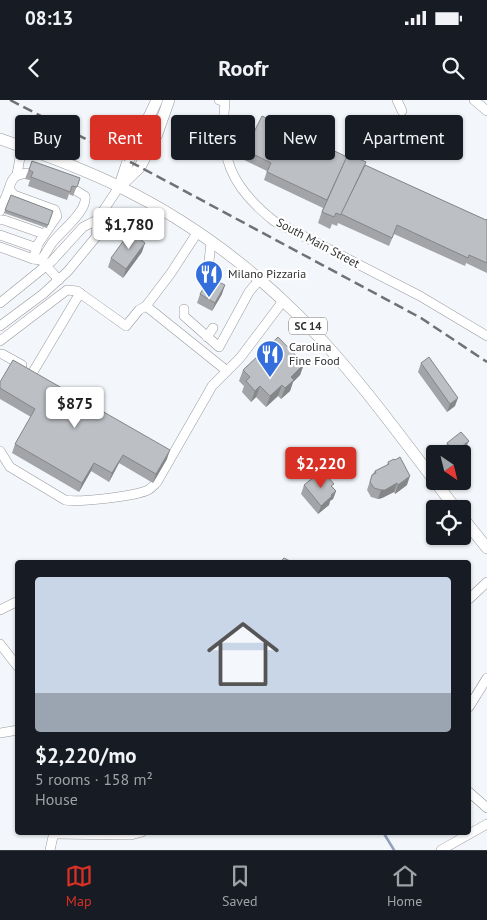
<!DOCTYPE html>
<html lang="en">
<head>
<meta charset="utf-8">
<style>
  :root { --surface:#171b24; --page:#20242c; --text:#f1f3f6; --muted:#9ea1a6; --line:#363941; --accent:#d93025 }
  body { margin:0; font-family:"PT Sans",sans-serif; background:var(--page); color:var(--text); height:100vh; display:flex; flex-direction:column; font-size:19px; white-space:nowrap }
  * { box-sizing:border-box; margin:0 }
  p { font-size:16px; color:var(--muted) }
  .icon { flex:none; width:28px; height:28px; fill:none; stroke:currentColor; stroke-width:2; stroke-linecap:round; stroke-linejoin:round }
  .map { position:relative; flex:1; overflow:hidden }
  .details { position:absolute; left:15px; top:460px; width:456px; height:275px; display:flex; flex-direction:column; background:var(--surface); border-radius:5px; box-shadow:0 1px 4px #0004 }
  .details>* { flex:none }
  .hud { position:absolute; left:15px; top:15px; width:458px; height:45px; display:flex; gap:10px }
  .needle { width:32px; rotate:145deg }
  .controls { position:absolute; left:426px; top:345px; display:grid; gap:10px }
  .controls a { display:grid; place-items:center; width:45px; height:45px; border-radius:5px; background:var(--surface); box-shadow:0 1px 4px #0004; font-size:25px }
  .price { position:absolute; translate:-50% -42px; padding:0 11px; border-radius:5px; background:#fff; color:#222; font-size:16px; line-height:32px; filter:drop-shadow(0 1px 2px #0008) }
  .price::after { content:''; position:absolute; left:50%; top:30px; width:15px; height:11px; margin-left:-8px; background:inherit; clip-path:polygon(0 0,100% 0,50% 100%) }
  .price.active { background:var(--accent); color:#fff }
  ul { padding:0; list-style:none }
  li { display:grid; align-content:center; gap:10px; height:265px; padding:0 20px }
  li+li { border-top:1px solid var(--line) }
  li span { display:grid; place-items:center; height:155px; border-radius:5px; color:#555 }
  li>.icon { margin-inline-start:auto }
  span .icon { width:90px; height:90px; fill:#fffc; stroke-width:1 }
  li b { font-size:21px }
  .tag { padding:0 18px; border-radius:5px; background:var(--surface); box-shadow:0 1px 4px #0004; font-size:18px; line-height:45px }
  .tag.active { background:var(--accent); color:#fff }
  .status { display:flex; justify-content:space-between; align-items:center; height:35px; padding:0 25px; background:var(--surface); direction:ltr }
  .status svg { height:14px; fill:currentColor }
  header { display:flex; justify-content:space-between; align-items:center; height:65px; padding:0 20px; background:var(--surface); font-size:22px; font-weight:700 }
  .tabs { display:flex; justify-content:space-around; align-items:center; height:70px; border-top:1px solid var(--line); background:var(--surface); font-size:14px; color:var(--muted) }
  .tabs a { display:grid; justify-items:center; gap:2px }
  .tabs .active { color:var(--accent) }
  .map>svg:first-child { display:block }
</style>
</head>
<body>
<div class="status"><b>08:13</b><svg viewBox="0 0 49 12"><path d="M0 12V9h3v3zM5 12V6h3v6zM10 12V3h3v9zM15 12V0h3v12zM26 1h20v11H26zM47 4h2v5h-2z"/></svg></div>
<header><svg class="icon" aria-label="back" viewBox="0 0 24 24"><path d="M15 5l-7 7 7 7"/></svg>Roofr<svg class="icon" aria-label="search" viewBox="0 0 24 24"><circle cx="10" cy="10" r="6"/><path d="M15 15l6 6"/></svg></header>
<div class="map">
<svg width="487" height="750" viewBox="0 0 487 750">
  <rect width="100%" height="100%" fill="#f3f6fa"/>
  <g fill="none" stroke-linecap="round" stroke-linejoin="round">
    <path stroke="#90a0bd" stroke-width="2.5" d="M383 732 394 750"/>
    <g stroke="#97999d" stroke-width="10">
      <g id="minor">
        <path d="M219 0 225 2C219 57 230 86 274 121L420 196 487 236"/>
        <path d="M397 0 402 11"/>
        <path d="M474 0 487 11"/>
        <path d="M27 73C15 75 12 77 9 89L14 95 55 110 57 116 38 144 33 159"/>
        <path d="M17 74 22 47"/>
        <path d="M0 111 9 89"/>
        <path d="M0 120H4L44 134"/>
        <path d="M197 133 171 173 146 206 227 271 240 258 283 201"/>
        <path d="M0 135 37 148"/>
        <path d="M0 147 33 159 41 160 59 180"/>
        <path d="M41 160C45 155 48 149 52 143 61 131 88 111 85 96L75 90"/>
        <path d="M209 161 211 142"/>
        <path d="M0 203 52 161 83 127 97 120"/>
        <path d="M184 209V216L219 247 249 192 259 180"/>
        <path d="M0 226 43 194 68 171 96 137 97 120 119 87"/>
        <path d="M207 237 213 228"/>
        <path d="M0 241 67 190 77 191 126 226 139 210 146 206"/>
        <path d="M2 254 22 265"/>
        <path d="M33 272 80 193"/>
        <path d="M0 351 10 367 65 400C78 403 136 396 148 390 152 388 154 385 157 382L207 295 212 286 227 271"/>
        <path d="M469 499 487 482"/>
        <path d="M0 510 18 501"/>
        <path d="M0 544 18 567"/>
        <path d="M469 607 487 578"/>
        <path d="M0 633 18 630"/>
        <path d="M469 692 487 708"/>
        <path d="M54 734 131 735 142 732"/>
        <path d="M50 750 54 732"/>
        <path d="M441 750 487 724"/>
      </g>
    </g>
    <g stroke="#97999d" stroke-width="12">
      <g id="major">
        <path d="M0 39C40 53 81 68 120 87 185 119 247 164 298 215 357 274 405 343 456 409"/>
        <path d="M120 85 128 61 157 0"/>
        <path d="M119 87 140 67 157 34 169 0"/>
        <path d="M462 417 487 448"/>
      </g>
    </g>
    <use href="#minor" stroke="#fff" stroke-width="9"/>
    <use href="#major" stroke="#fff" stroke-width="11"/>
    <path stroke="#707174" stroke-width="2.5" stroke-dasharray="10 5" stroke-linecap="butt" d="M10 0 140 67 421 218 487 262"/>
  </g>
  <g fill="#a2a4a8">
    <path d="M245 50 365 65 486 120 487 119V173L466 163 465 166 394 134 389 146 338 123 337 126 332 124 330 129 318 123 323 108 264 80 267 71 242 59Z"/>
    <path d="M32 61 80 78 73 96 69 94 67 100 28 86 30 80 25 79Z"/>
    <path d="M11 95 53 111 47 128 4 113Z"/>
    <path d="M135 135H143L141 140 142 152 123 178 108 167 111 158Z"/>
    <path d="M222 177 220 183 222 194 212 211 197 203 200 194 216 180Z"/>
    <path d="M421 263 455 306 447 312 418 272Z"/>
    <path d="M304 264 300 275 293 282 290 291 281 299 278 296 266 307 256 297 251 302 242 292 244 286 239 281 243 270Z"/>
    <path d="M0 282 167 359 153 383 119 363 109 382 91 371 79 392 12 353 15 344 31 317 0 299Z"/>
    <path d="M447 343 466 347 458 354H449L445 349Z"/>
    <path d="M388 362 407 385 395 394 394 392 382 398 378 399 371 397 367 390 372 375 375 371 387 365Z"/>
    <path d="M317 377 333 387 336 391 333 399 330 401 329 405 318 414 301 394 304 385Z"/>
  </g>
  <g fill="#848688">
    <path d="M145 143 142 152 123 178 126 169Z"/>
    <path d="M225 185 222 194 212 211 215 203Z"/>
    <path d="M304 264 300 275 293 282 290 291 281 299 285 288 291 277Z"/>
    <path d="M282 285 278 296 266 307 270 296Z"/>
    <path d="M260 286 256 297 251 302 255 291Z"/>
    <path d="M458 298 455 306 447 312 450 304Z"/>
    <path d="M469 341 466 347 458 354H454V352Z"/>
    <path d="M170 350 167 359 153 383 156 374Z"/>
    <path d="M123 355 119 363 109 382 112 373Z"/>
    <path d="M94 363 91 371 79 392 82 383Z"/>
    <path d="M410 376 407 385 395 394 398 385Z"/>
    <path d="M397 383 394 392 382 398 378 399 381 390Z"/>
    <path d="M336 391 333 399 330 401 329 405 318 414 321 406Z"/>
  </g>
  <g fill="#bcbfc3" stroke="#848688">
    <path d="M262 16 347 57 327 100 267 72 271 63 245 50Z"/>
    <path d="M348 54 366 62 341 115 336 113 334 117 322 112Z"/>
    <path d="M32 61 80 78 77 87 72 86 70 92 31 77 33 72 29 70Z"/>
    <path d="M365 65 486 120 487 119V163L469 155 468 158 397 125 392 138 341 114Z"/>
    <path d="M11 95 53 111 48 125 5 110Z"/>
    <path d="M138 131 143 135 140 139 145 143 126 169 111 158 130 132 135 135Z"/>
    <path d="M218 175 222 177 219 182 225 185 215 203 200 194 210 177 216 180Z"/>
    <path d="M278 237 304 264 291 277 294 280 285 288 282 285 270 296 260 286 255 291 246 281 250 277 243 270Z"/>
    <path d="M429 257 458 298 450 304 421 263Z"/>
    <path d="M13 260 170 350 156 374 123 355 112 373 94 363 82 383 15 344 35 309 0 288V282Z"/>
    <path d="M461 332 469 341 454 352 447 343Z"/>
    <path d="M400 357 410 376 398 385 397 383 385 390H381L374 388 370 382 372 375 376 373 375 371 389 364 388 362 394 359 395 360Z"/>
    <path d="M321 374 326 379 328 377 334 384 331 386 336 391 331 395 332 396 321 406 304 385 315 376 317 377Z"/>
    <path d="M284 458 292 462H280Z"/>
  </g>
  <defs>
    <g id="restaurant-pin" transform="scale(1.4375)"><path d="M0 17L-7.5 6A9.5 9.5 0 1 1 7.5 6Z" fill="#336edc" stroke="#fff"/><path d="M-5-6h1v4h1v-4h1v4h1v-4h1v5L-1.5 .5V6h-2V.5L-5-1ZM5-6V6H3V1.5H1.5Q1.5-4 5-6Z" fill="#fff"/></g>
  </defs>
  <g fill-rule="evenodd">
    <use href="#restaurant-pin" x="209" y="174"/>
    <use href="#restaurant-pin" x="270" y="254"/>
  </g>
  <g text-anchor="middle" stroke-width="4.5" stroke-linejoin="round" paint-order="stroke">
    <rect fill="#fff" stroke="#6e6f70" stroke-width="1" x="289" y="217.5" width="38" height="17" rx="4"/>
    <g font-size="11" font-weight="bold" fill="#303133">
      <text x="308" y="230">SC 14</text>
    </g>
    <g font-size="12" fill="#303133" stroke="#fff">
      <text transform="translate(318 143) rotate(28)" y="4">South Main Street</text>
    </g>
    <g font-size="12" fill="#303133" stroke="#fff" text-anchor="start">
      <text x="228" y="178">Milano Pizzaria</text>
      <text x="289" y="251">Carolina<tspan x="289" dy="14">Fine Food</tspan></text>
    </g>
  </g>
</svg>
<div class="controls">
<a><svg class="needle" viewBox="-14 -14 28 28"><path d="M0-13l5 13h-10z" fill="#e53935"/><path d="M0 13l5-13h-10z" fill="#9ea1a6"/></svg></a>
<a><svg class="icon" aria-label="locate" viewBox="0 0 24 24"><circle cx="12" cy="12" r="6"/><path d="M12 2v4M12 18v4M2 12h4M18 12h4"/></svg></a>
</div>
<b class="price" style="left:129px;top:150px">$1,780</b>
<b class="price" style="left:75px;top:329px">$875</b>
<b class="price active" style="left:321px;top:389px">$2,220</b>
<div class="hud">
<a class="tag">Buy</a>
<a class="tag active">Rent</a>
<a class="tag">Filters</a>
<a class="tag">New</a>
<a class="tag">Apartment</a>
</div>
<section class="details">
<ul>
<li><span style="background:linear-gradient(#c9d6e8 75%,#9aa5b1 0)"><svg class="icon" aria-label="home" viewBox="0 0 24 24"><path d="M3 11l9-7 9 7M6 9v11h12V9"/></svg></span><div><b>$2,220/mo</b><p>5 rooms · 158 m²</p><p>House</p></div></li>
</ul>
</section>
</div>
<nav class="tabs">
<a class="active"><svg class="icon" aria-label="map" viewBox="0 0 24 24"><path d="M3 6l6-2 6 2 6-2v14l-6 2-6-2-6 2zM9 4v14M15 6v14"/></svg>Map</a>
<a><svg class="icon" aria-label="saved" viewBox="0 0 24 24"><path d="M7 4h10v16l-5-4-5 4z"/></svg>Saved</a>
<a><svg class="icon" aria-label="home" viewBox="0 0 24 24"><path d="M3 11l9-7 9 7M6 9v11h12V9"/></svg>Home</a>
</nav>
</body>
</html>
